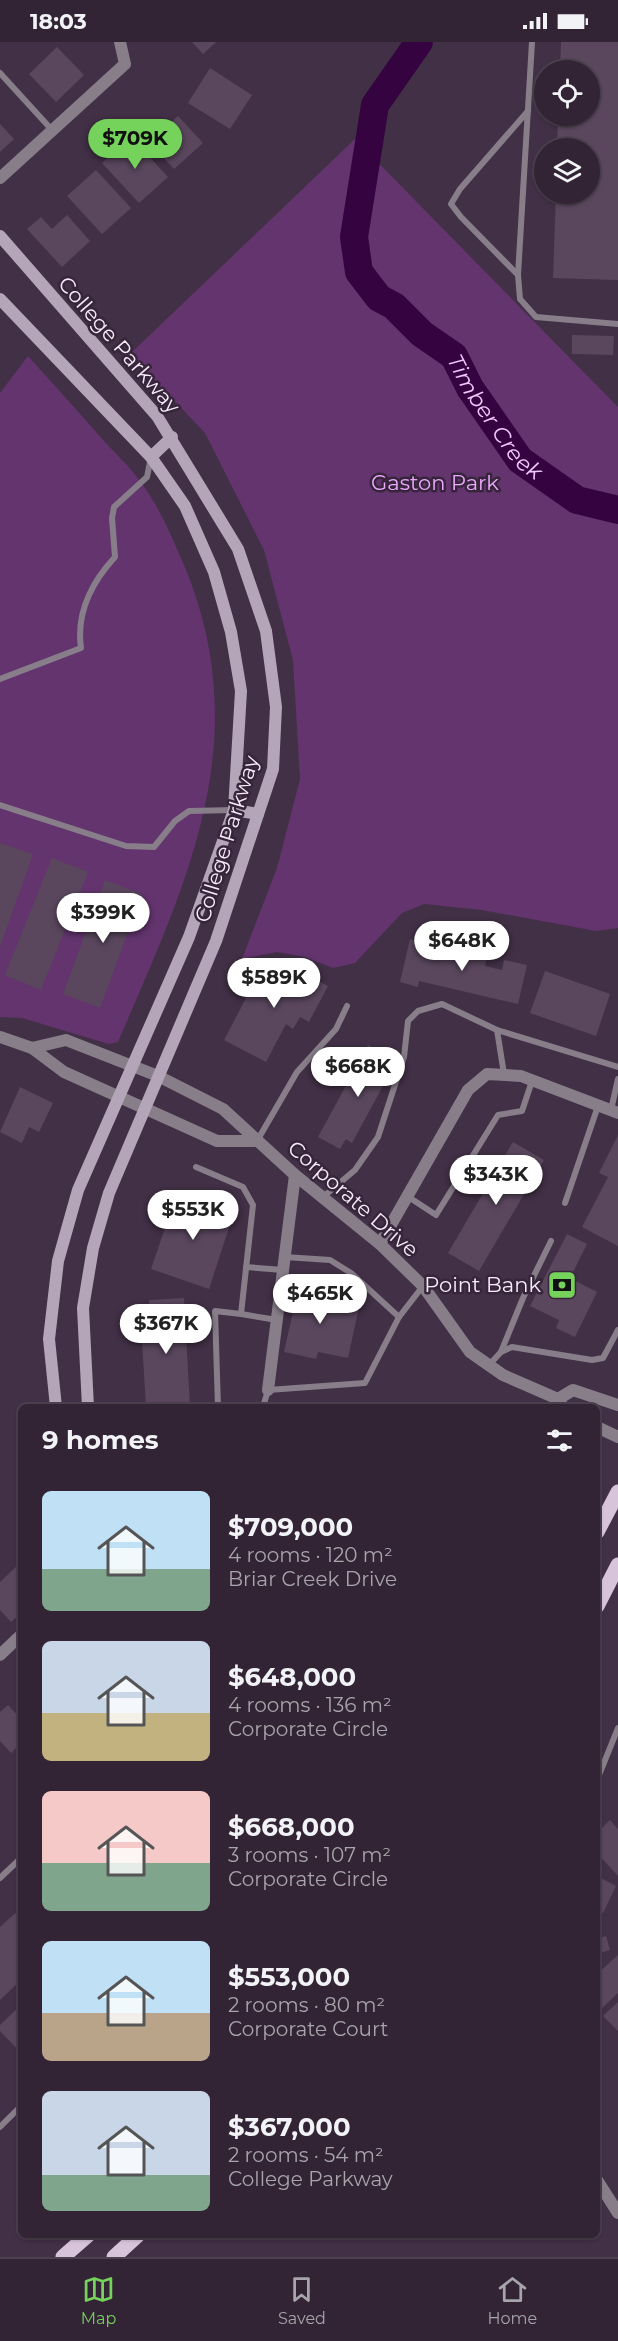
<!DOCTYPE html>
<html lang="en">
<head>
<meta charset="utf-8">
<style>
  :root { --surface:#322434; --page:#3a2c3c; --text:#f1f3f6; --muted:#a8a4ac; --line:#4d414f; --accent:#75d25b }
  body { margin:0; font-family:Montserrat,sans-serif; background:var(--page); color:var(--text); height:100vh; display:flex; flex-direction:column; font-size:22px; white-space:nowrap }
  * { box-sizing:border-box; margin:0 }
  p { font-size:20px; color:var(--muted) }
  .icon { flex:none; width:33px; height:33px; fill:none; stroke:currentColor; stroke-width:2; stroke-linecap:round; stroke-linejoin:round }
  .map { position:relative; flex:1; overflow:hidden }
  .panel { position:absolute; left:18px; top:1362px; width:582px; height:834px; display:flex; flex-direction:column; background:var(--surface); border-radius:9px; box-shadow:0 2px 4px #0004,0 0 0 2px var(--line) }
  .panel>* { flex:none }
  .tools { position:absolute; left:534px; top:18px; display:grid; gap:12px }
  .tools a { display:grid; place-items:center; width:66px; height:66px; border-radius:50%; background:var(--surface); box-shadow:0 2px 4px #0004,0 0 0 2px var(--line); font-size:30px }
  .price { position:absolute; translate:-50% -51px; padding:0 14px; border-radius:21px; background:#fff; color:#222; font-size:20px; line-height:39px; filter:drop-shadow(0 2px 3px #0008) }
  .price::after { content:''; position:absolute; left:50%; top:36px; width:18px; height:14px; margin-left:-9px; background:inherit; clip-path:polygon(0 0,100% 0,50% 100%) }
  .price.on { background:var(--accent); color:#111 }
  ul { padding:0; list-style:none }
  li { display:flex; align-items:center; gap:18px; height:150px; padding:0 24px }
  li span { display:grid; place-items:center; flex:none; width:168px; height:120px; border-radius:9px; color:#555 }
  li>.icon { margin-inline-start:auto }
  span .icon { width:72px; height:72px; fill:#fffc; stroke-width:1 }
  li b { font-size:26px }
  h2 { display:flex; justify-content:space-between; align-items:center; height:72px; padding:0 24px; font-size:26px }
  .status { display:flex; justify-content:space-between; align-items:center; height:42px; padding:0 30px; background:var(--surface); direction:ltr }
  .status svg { height:16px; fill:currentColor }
  .dock { display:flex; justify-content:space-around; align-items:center; height:84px; border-top:2px solid var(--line); background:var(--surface); font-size:16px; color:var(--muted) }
  .dock a { display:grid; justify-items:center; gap:3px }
  .dock .on { color:var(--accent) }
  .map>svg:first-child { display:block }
</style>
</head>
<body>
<div class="status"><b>18:03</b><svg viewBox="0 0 49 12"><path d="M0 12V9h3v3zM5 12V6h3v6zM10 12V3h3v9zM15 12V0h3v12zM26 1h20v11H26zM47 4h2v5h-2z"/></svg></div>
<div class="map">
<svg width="618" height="2215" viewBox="0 0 618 2215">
  <rect width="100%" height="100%" fill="#423046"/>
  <g fill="#63346e">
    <path d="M355 97 618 365V886L596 889 482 868 424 862 402 871 355 921 333 926 305 915 277 910 242 917 277 826 300 737 293 618 264 508 205 391 130 312Z"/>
    <path d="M28 314C53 342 79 370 104 399 116 412 130 425 140 439 159 464 172 495 184 523 257 698 187 840 118 1000L109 1002 22 976 0 975V351Z"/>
  </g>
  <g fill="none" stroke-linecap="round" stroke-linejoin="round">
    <path stroke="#350440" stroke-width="28" id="s1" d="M419 0 375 63 354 195 359 230 379 256 394 264 422 292 454 314 470 346 520 418 577 458 618 468"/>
  </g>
  <g fill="#5a475e">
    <path d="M192 0H216L203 12Z"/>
    <path d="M561 0H618V238L553 236 556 152H590V106H557L558 74H590V28H560Z"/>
    <path d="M57 5 84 33 56 60 29 32Z"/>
    <path d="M210 26 252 53 230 87 188 61Z"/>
    <path d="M178 74 203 101 174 127 149 100Z"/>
    <path d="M0 82 14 97 0 110Z"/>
    <path d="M131 95 168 135 139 161 102 121Z"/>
    <path d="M96 128 131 166 102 192 67 154Z"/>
    <path d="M67 173 90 199 62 225 27 187 41 175 52 187Z"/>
    <path d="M572 293 614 294 613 313 572 312Z"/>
    <path d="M0 801 33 812 0 905Z"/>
    <path d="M52 816 88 830 41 948 5 933Z"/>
    <path d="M105 838 142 852 100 966 63 952Z"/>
    <path d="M410 897 487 916 485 924 502 928 504 918 527 923 518 962 419 939 418 945 400 940Z"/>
    <path d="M277 917 328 944 309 980 300 975 293 987 286 982 266 1020 224 998 255 939 263 943Z"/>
    <path d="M545 929 610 952 596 994 530 971Z"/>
    <path d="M368 1003 397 1018 352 1101 346 1097 340 1107 318 1095Z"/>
    <path d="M20 1045 53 1061 39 1090 29 1085 22 1101 0 1090Z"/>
    <path d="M618 1093V1204L582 1185 608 1135 599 1131Z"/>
    <path d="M513 1100 544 1118 479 1229 448 1211Z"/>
    <path d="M177 1151 234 1170 209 1247 151 1227Z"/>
    <path d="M567 1192 587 1202 570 1236 597 1250 575 1295 556 1286 559 1278 530 1264Z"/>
    <path d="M299 1243 331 1250 329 1258 359 1265 348 1316 318 1310 316 1317 284 1310Z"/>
    <path d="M184 1256 190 1365H146L141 1282 150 1281 149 1258Z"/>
    <path d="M21 1520V1571L11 1580 0 1568V1540Z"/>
    <path d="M8 1663 21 1677V1701L11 1711 0 1699V1670Z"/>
    <path d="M610 1778 618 1787V1834L597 1811V1791Z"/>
    <path d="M597 1834 616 1844 603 1871 597 1868Z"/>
    <path d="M21 1866V1938L0 1958V1885Z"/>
    <path d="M597 1887 600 1896 606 1894 610 1908 597 1912Z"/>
    <path d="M618 1913V1951L600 1968 597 1965V1932Z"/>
    <path d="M618 1960V1989L603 1974Z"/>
    <path d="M21 1963V2011L0 1989V1983Z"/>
  </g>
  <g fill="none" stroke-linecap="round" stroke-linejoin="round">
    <g stroke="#877e8a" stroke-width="6">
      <path d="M532 0 518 233 520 257 536 275 618 282"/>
      <path d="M0 31 52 88"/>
      <path d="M518 233 461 175 451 162 460 147 528 69"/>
      <path d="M0 637 81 606C76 571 92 540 115 515L112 476 114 465 147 435 151 415"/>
      <path d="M0 763 126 804 154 805 175 779 189 769 234 768"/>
      <path d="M497 988 618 1025"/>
      <path d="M611 1068 618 1037"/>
      <path d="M257 1099 297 1030 336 987 347 964"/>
      <path d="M196 1125 243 1145 253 1163 241 1272 215 1269 218 1365"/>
      <path d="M407 1154 436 1173 498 1073 522 1069 532 1039"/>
      <path d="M323 1155 355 1128 378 1095 404 1015 408 979 418 969 442 962 497 988 504 1032"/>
      <path d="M565 1161 598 1064"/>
      <path d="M285 1215 330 1218 351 1231 399 1275"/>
      <path d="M246 1225 283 1228"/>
      <path d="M241 1272 277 1278"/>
      <path d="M501 1310 523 1256 551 1199"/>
      <path d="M489 1323 501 1310 512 1305 592 1318 603 1316 618 1288"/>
      <path d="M263 1365 268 1348 365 1341 399 1275 423 1244"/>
      <path d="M597 1738 618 1686"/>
      <path d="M0 1836 21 1816"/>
      <path d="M0 2085 21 2064"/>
    </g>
    <g stroke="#877e8a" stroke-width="12">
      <path d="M0 136 125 22 120 0"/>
      <path d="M0 995 32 1006 64 1030 217 1099H256"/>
      <path d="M32 1006 66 998 158 1034 223 1067 295 1133 380 1202 423 1244 470 1310 503 1333 558 1357 563 1365"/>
      <path d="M380 1202 468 1048 487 1032 521 1034 618 1071"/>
      <path d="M268 1348 295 1133"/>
      <path d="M558 1357 573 1348 618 1363"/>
      <path d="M597 1385 618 1395"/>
      <path d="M0 1613 21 1593"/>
      <path d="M597 2138 618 2171"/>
    </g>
    <g stroke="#b4a6b8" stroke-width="12">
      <path d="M0 194 157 374 238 507 266 589 276 665 273 727 216 899 109 1151 93 1206 83 1266 88 1365"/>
      <path d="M0 257 151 415 185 464 214 530 231 590 241 649 234 768 189 895 78 1148 58 1219 49 1297 56 1365"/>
      <path d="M151 415 172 395"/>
      <path d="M234 768 258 772"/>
    </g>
    <g stroke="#d7c4db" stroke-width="15">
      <path d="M597 1490 618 1450"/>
      <path d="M597 1564 618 1523"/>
      <path d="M63 2215 88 2193"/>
      <path d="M114 2215 138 2193"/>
    </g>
  </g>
  <defs>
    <g id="bank-square" transform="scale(1.5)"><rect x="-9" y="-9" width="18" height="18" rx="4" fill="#75d25b" stroke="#37263b"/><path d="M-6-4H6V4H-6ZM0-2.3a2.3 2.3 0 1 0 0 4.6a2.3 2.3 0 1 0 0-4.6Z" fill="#111"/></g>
  </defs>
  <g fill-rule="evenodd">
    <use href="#bank-square" x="562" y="1243"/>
  </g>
  <g text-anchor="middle" stroke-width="5" stroke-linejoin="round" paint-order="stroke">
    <g font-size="21" fill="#f6ebf8" stroke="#37263b">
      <text transform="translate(119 303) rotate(49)" y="7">College Parkway</text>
      <text transform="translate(227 797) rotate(-73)" y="7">College Parkway</text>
      <text transform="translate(353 1157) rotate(41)" y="7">Corporate Drive</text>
    </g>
    <g font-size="21" fill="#eca7ff" stroke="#37263b">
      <text x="435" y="448">Gaston Park</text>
    </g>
    <g font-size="21" fill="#f6ebf8" stroke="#37263b" text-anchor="end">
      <text x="541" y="1250">Point Bank</text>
    </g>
    <g font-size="22" font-style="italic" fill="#f2c9fd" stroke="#37263b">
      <text dy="8" stroke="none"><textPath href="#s1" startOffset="448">Timber Creek</textPath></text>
    </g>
  </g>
</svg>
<div class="tools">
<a><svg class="icon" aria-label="locate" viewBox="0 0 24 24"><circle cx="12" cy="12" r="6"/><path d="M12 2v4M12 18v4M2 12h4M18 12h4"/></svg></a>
<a><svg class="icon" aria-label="layers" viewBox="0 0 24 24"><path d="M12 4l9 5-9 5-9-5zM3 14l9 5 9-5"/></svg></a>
</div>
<b class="price on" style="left:135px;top:128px">$709K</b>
<b class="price" style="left:103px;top:902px">$399K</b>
<b class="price" style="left:462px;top:930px">$648K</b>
<b class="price" style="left:274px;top:967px">$589K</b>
<b class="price" style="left:358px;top:1056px">$668K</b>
<b class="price" style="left:496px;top:1164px">$343K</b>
<b class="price" style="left:193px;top:1199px">$553K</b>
<b class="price" style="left:320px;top:1283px">$465K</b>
<b class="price" style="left:166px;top:1313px">$367K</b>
<section class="panel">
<h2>9 homes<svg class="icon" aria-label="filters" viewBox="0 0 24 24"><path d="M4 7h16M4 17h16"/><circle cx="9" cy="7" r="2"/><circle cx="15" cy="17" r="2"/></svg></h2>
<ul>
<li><span style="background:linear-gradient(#bfe0f5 65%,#7fa58c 0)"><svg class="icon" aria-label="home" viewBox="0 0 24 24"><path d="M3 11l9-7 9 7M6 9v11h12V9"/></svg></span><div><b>$709,000</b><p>4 rooms · 120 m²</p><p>Briar Creek Drive</p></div></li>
<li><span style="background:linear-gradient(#c9d6e8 60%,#c2b280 0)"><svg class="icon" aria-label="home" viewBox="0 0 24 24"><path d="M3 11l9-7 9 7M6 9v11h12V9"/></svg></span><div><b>$648,000</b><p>4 rooms · 136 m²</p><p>Corporate Circle</p></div></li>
<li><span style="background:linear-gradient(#f6c9c9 60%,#7fa58c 0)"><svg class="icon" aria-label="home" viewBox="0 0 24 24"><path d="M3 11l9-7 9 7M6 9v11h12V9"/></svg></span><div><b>$668,000</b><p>3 rooms · 107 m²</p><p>Corporate Circle</p></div></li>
<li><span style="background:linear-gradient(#bfe0f5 60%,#b9a48a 0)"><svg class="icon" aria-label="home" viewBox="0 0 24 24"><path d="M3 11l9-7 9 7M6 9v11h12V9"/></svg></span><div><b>$553,000</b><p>2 rooms · 80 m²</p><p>Corporate Court</p></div></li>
<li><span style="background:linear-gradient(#c9d6e8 70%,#7fa58c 0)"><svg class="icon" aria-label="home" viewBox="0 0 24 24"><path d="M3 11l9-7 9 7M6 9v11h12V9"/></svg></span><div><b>$367,000</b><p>2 rooms · 54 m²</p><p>College Parkway</p></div></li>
</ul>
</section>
</div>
<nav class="dock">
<a class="on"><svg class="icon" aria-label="map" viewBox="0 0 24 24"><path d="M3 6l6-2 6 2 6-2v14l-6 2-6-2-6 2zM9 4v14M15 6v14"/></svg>Map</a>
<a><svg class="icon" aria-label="saved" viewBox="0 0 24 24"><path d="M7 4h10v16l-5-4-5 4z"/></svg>Saved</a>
<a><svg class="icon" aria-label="home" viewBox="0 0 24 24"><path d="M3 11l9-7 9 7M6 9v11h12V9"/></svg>Home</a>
</nav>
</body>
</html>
